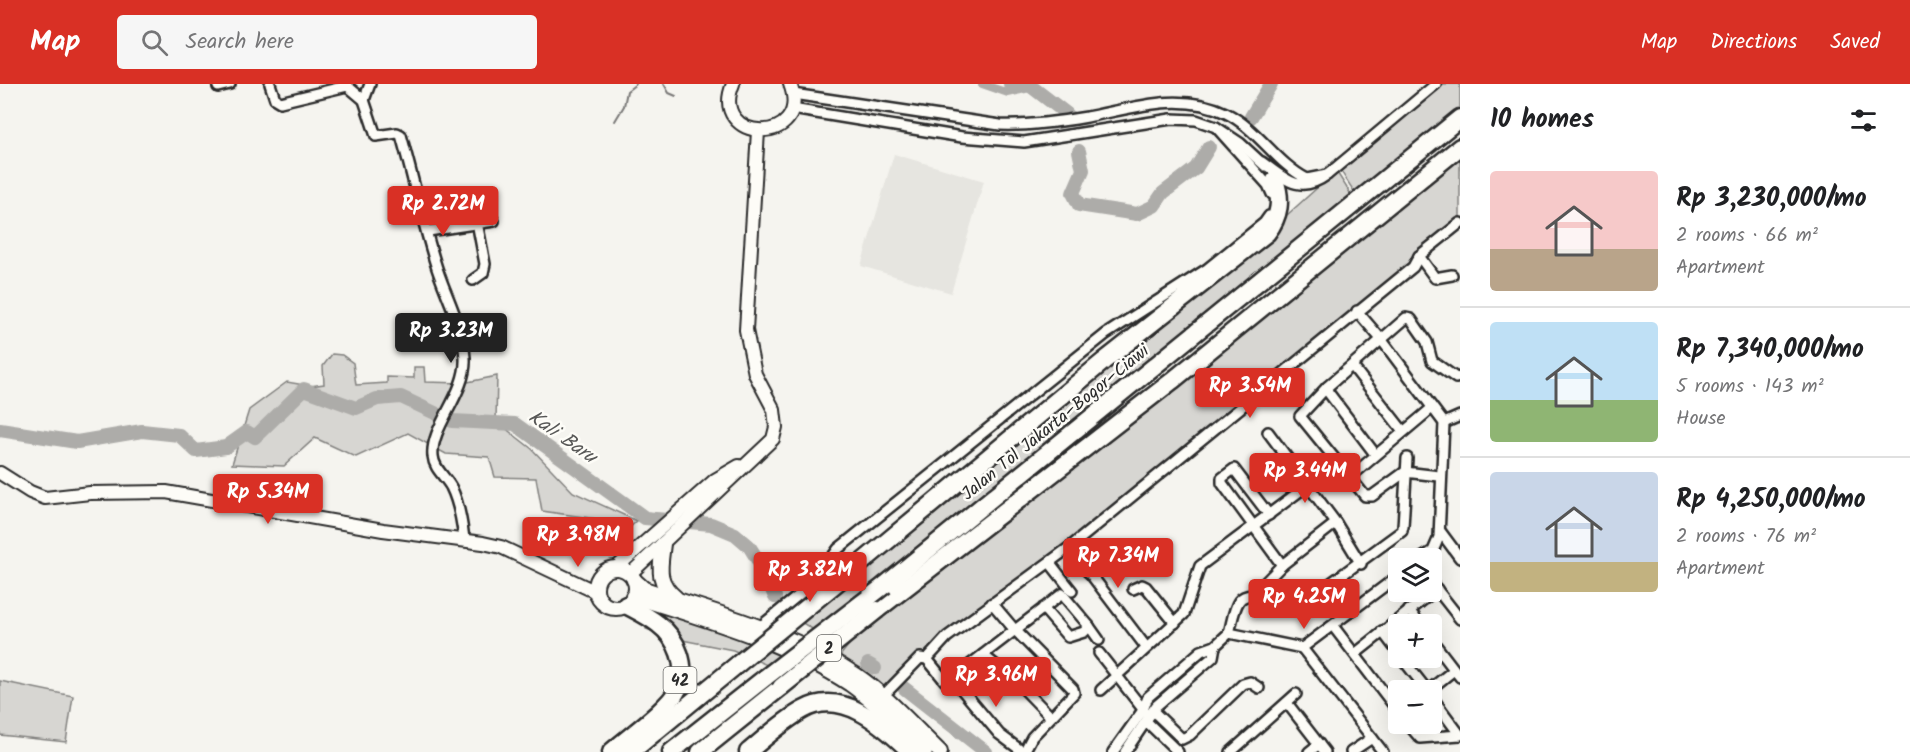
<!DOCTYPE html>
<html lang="en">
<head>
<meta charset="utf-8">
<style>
  :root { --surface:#fff; --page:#f6f6f6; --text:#202124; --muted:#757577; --line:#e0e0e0; --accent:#d93025 }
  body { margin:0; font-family:Kalam,sans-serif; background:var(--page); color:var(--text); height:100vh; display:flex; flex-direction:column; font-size:22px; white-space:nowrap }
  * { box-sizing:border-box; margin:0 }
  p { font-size:20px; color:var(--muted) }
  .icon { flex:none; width:33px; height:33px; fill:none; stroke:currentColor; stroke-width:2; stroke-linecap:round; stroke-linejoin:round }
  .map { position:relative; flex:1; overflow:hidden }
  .drawer { display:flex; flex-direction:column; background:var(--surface); width:450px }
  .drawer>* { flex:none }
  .buttons { position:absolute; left:1388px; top:464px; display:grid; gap:12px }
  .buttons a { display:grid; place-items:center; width:54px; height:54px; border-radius:6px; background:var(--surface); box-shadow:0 6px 24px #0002; font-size:30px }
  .price { position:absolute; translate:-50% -51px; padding:0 14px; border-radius:6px; background:var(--accent); color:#fff; font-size:20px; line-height:39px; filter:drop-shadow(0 2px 3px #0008) }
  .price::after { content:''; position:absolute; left:50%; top:36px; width:18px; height:14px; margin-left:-9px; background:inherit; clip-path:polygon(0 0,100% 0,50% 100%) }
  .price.on { background:#222; color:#fff }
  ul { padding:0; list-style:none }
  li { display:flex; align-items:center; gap:18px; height:150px; padding:0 30px }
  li+li { border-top:2px solid var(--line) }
  li span { display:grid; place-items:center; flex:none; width:168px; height:120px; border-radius:6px; color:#555 }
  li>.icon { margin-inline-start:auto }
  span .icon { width:72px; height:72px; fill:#fffc; stroke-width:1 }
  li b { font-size:26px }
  h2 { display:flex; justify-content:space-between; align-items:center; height:72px; padding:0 30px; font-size:26px }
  header { display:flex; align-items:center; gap:36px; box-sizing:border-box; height:84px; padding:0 30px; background:var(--accent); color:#fff }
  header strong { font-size:28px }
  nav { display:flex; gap:33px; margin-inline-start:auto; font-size:21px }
  .search { width:420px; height:54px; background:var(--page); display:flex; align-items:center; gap:15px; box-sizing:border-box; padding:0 21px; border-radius:6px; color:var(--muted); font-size:22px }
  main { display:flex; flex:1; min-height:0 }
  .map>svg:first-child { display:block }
</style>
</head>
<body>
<header>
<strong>Map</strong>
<div class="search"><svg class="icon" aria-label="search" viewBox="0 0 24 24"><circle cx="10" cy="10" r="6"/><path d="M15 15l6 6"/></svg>Search here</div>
<nav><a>Map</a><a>Directions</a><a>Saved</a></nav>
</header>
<main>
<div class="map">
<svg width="1460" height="668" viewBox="0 0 1460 668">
  <rect width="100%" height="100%" fill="#f5f4ef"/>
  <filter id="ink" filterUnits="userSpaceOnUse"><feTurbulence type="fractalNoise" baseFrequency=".0167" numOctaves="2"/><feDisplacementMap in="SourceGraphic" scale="12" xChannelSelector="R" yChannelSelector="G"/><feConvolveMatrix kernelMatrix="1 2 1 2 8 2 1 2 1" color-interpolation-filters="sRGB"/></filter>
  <g filter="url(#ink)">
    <path fill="#e6e5e0" d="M894 70 984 97 951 209 861 182Z"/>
    <g fill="#d7d6d2" stroke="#81807e" stroke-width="1.5">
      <path d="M1439 0H1460V32L1357 112 1340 86Z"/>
      <path d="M1460 63V139L1413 183 934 569 920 574 888 606 827 588 877 526Z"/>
      <path d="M1336 87 1354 115 822 551 796 535 1267 149Z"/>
      <path d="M332 270 342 271 353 279 356 301 387 299V293L414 294V283H424L425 298 463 299 497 292 496 337 532 365 573 408 637 437 620 452 611 437 542 427 536 394 495 393 489 373 446 370 408 349 356 373 315 354 284 382 232 380 249 326 287 298 310 302 324 300 323 282Z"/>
      <path d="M645 527 748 546 787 568 769 582 733 566 672 554 646 545Z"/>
      <path d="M0 597 73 612 66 658 0 651Z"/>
    </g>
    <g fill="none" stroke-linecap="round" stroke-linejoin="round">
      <g stroke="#797877" stroke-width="2">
        <path d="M664 0 669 9 676 12"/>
        <path d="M615 37 624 22 627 7 636 0"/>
      </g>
      <path stroke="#adaca9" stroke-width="8" d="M982 0 1008 9 1034 3"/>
      <g stroke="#adaca9" stroke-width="14">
        <path d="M1010 0H1020"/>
        <path d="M1028 0 1067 30"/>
        <path d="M1251 33 1271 0"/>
        <path d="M1079 67 1083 86 1073 109 1079 121 1137 130 1154 122 1163 109 1196 84 1209 63"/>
        <path d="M0 346 77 358 142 347 179 351 196 367 226 363 247 348 255 353 304 305 356 324 377 315 401 313 452 337 515 340 645 434 711 440 735 450 749 462 764 486 775 513"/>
        <path d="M868 580 875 584"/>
        <path d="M904 604 986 668"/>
      </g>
      <g stroke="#2b2b2b" stroke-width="14">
        <g id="minor">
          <path d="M270 0 275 15 280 18 347 2"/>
          <path d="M345 0 364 16 376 52 397 49 401 51C413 93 422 136 435 178 444 209 463 241 465 274 467 309 430 343 433 372 434 385 445 392 451 403 459 419 462 438 464 455"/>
          <path d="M218 3 230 0"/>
          <path d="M793 10 1000 41C1029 42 1058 38 1087 33 1133 24 1180 7 1226 29 1258 45 1276 79 1307 95L1327 91C1300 111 1285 95 1262 78"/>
          <path d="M364 16 370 0"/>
          <path d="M792 25 962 53 1024 58 1171 35 1196 36 1216 43 1240 59 1265 82"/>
          <path d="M1216 43 1268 101 1272 110"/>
          <path d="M1327 91 1436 0"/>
          <path d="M428 147 494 137"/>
          <path d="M1419 172 1435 194 1452 191"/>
          <path d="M473 196 483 189 485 180 477 138"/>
          <path d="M1357 227 1381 255 1444 339 1439 453 1433 467 1422 474"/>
          <path d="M1353 283 1403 347"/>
          <path d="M1327 303 1300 332 1365 412H1372L1405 388 1439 392"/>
          <path d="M1444 339 1460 332"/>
          <path d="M1268 348 1336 439 1361 480"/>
          <path d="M1375 370 1328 308 1327 303 1406 234 1411 235 1427 258 1432 277 1456 294 1460 293"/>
          <path d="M1349 394 1432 324"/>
          <path d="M1269 431 1234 385 1222 394V399L1282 481"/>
          <path d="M1403 443 1407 374"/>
          <path d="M1440 447 1460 474"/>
          <path d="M1070 463 1146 563"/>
          <path d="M1050 479 1072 507"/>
          <path d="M1088 488 1115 466"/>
          <path d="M1431 498 1460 535"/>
          <path d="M1133 505 1142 501 1146 503 1175 539"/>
          <path d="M1253 511 1282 481 1336 439"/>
          <path d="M992 519 1014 545 1073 605 1074 609 1032 653 1024 668"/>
          <path d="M1409 526 1420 540"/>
          <path d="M761 542 814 499 838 465 1106 250 1207 185 1264 139 1269 132"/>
          <path d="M1089 542 1099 556"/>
          <path d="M1333 542 1398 627"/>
          <path d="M1382 547 1398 568"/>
          <path d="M1229 549C1232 539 1233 526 1239 517 1250 501 1285 524 1301 521L1402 447"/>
          <path d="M1431 555 1460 593"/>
          <path d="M1302 564 1383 668"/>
          <path d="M1099 569 1146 629"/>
          <path d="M1355 570 1437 505"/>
          <path d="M983 571 1019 600 1050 632"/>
          <path d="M1401 573 1427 606"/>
          <path d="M927 575 945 597 950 596 1062 510 1089 542 1084 548 1068 553 1043 524"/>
          <path d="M953 595 999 650 1023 668"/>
          <path d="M1101 606 1184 530 1200 482 1308 401"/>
          <path d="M1429 606 1454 586"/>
          <path d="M1431 612 1460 651"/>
          <path d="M882 613 920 574 927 575 947 553 1070 463 1413 183 1419 172 1460 139"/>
          <path d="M1287 619 1325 668"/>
          <path d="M1153 627 1182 655 1190 651 1243 600 1250 598 1259 604"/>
          <path d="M1147 638 1178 668"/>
          <path d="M1407 639 1420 654 1460 651"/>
          <path d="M1113 668 1143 626 1148 613 1201 567 1215 562 1229 549 1302 564 1398 492"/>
          <path d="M1125 668 1156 622 1213 573 1215 562"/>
          <path d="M1231 668 1296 610"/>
          <path d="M1309 668 1319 660"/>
          <path d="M1351 668 1372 654"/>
        </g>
      </g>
      <g stroke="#2b2b2b" stroke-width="16">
        <g id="tertiary">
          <path d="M733 0C708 60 814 63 790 0"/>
          <path d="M0 389 30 408 45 414 90 409 166 408 383 446 483 459 501 463 596 508"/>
          <path d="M617 483 715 396 739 382"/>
          <path d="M630 490 773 355 776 343 774 326 755 290 746 246 758 47"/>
        </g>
      </g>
      <g stroke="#2b2b2b" stroke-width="18">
        <g id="secondary">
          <path d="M663 460C660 484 656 498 676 514"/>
          <circle cx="616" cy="504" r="20"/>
          <path d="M634 496 644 505C718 530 790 547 856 591 887 612 913 642 940 668"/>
          <path d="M633 512C707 536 785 557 850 600 877 619 901 645 925 668"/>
        </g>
      </g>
      <g stroke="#2b2b2b" stroke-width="21">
        <g id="motorway">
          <path d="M855 484 1104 277 1267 149C1280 132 1282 116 1275 96"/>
          <path d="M885 501 1460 34"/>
          <path d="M877 526 1172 297 1460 63"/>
          <path d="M611 668C628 653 669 624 678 605 689 583 677 554 658 540 648 532 637 527 626 521"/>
          <path d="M631 668 738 580"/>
          <path d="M671 668 766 593"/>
          <path d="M700 668 781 603"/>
          <path d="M748 668C765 654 783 637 803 626 843 603 884 643 911 668"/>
        </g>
      </g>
      <use href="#minor" stroke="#fdfcf7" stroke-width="9"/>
      <use href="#tertiary" stroke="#fdfcf7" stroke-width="12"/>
      <use href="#secondary" stroke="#fdfcf7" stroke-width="14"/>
      <use href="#motorway" stroke="#fdfcf7" stroke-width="16"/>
      <g stroke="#2b2b2b" stroke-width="21" stroke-linecap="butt">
        <g id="motorway-bridge">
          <path d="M738 580 855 484"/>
          <path d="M766 593 885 501"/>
          <path d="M781 603 877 526"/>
        </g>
      </g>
      <use href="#motorway-bridge" stroke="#fdfcf7" stroke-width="16"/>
    </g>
  </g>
  <g text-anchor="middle" stroke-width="5" stroke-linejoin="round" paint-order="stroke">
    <g fill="#fdfcf7" stroke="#6a6a68" stroke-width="1.5">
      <rect x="817" y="551" width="24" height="26" rx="4.5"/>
      <rect x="663.5" y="583" width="33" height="26" rx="4.5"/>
    </g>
    <g font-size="16" font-weight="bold" fill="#2b2b2b">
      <text x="829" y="570">2</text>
      <text x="680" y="602">42</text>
    </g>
    <g font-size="18" fill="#2b2b2b" stroke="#fdfcf7">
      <text transform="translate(1055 338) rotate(-39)" y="6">Jalan Tol Jakarta–Bogor–Ciawi</text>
    </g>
    <g font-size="20" font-style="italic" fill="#585857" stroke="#fdfcf7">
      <text transform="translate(563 352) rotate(35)" y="7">Kali Baru</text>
    </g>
  </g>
</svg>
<div class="buttons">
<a><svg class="icon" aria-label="layers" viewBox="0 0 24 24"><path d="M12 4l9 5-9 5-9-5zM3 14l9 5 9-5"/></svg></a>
<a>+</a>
<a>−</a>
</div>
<b class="price" style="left:443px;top:153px">Rp 2.72M</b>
<b class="price on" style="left:451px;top:280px">Rp 3.23M</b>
<b class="price" style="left:1250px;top:335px">Rp 3.54M</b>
<b class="price" style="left:1305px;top:420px">Rp 3.44M</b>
<b class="price" style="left:268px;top:441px">Rp 5.34M</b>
<b class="price" style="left:578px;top:484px">Rp 3.98M</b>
<b class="price" style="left:1118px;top:505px">Rp 7.34M</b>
<b class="price" style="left:810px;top:519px">Rp 3.82M</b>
<b class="price" style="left:1304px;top:546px">Rp 4.25M</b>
<b class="price" style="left:996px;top:624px">Rp 3.96M</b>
</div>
<section class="drawer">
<h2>10 homes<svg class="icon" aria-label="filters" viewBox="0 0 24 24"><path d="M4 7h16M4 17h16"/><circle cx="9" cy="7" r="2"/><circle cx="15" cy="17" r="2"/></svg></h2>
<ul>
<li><span style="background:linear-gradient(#f6c9c9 65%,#b9a48a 0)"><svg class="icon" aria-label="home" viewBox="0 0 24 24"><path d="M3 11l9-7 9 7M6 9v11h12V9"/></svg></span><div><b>Rp 3,230,000/mo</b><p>2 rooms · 66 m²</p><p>Apartment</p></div></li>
<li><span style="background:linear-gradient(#bfe0f5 65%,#8fb573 0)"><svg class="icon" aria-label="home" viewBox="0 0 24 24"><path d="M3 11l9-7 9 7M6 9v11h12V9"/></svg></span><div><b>Rp 7,340,000/mo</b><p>5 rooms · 143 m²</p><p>House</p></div></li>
<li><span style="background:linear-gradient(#c9d6e8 75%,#c2b280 0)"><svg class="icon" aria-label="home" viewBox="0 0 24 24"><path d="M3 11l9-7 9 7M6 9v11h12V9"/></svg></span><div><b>Rp 4,250,000/mo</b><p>2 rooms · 76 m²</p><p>Apartment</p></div></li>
</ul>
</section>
</main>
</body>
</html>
